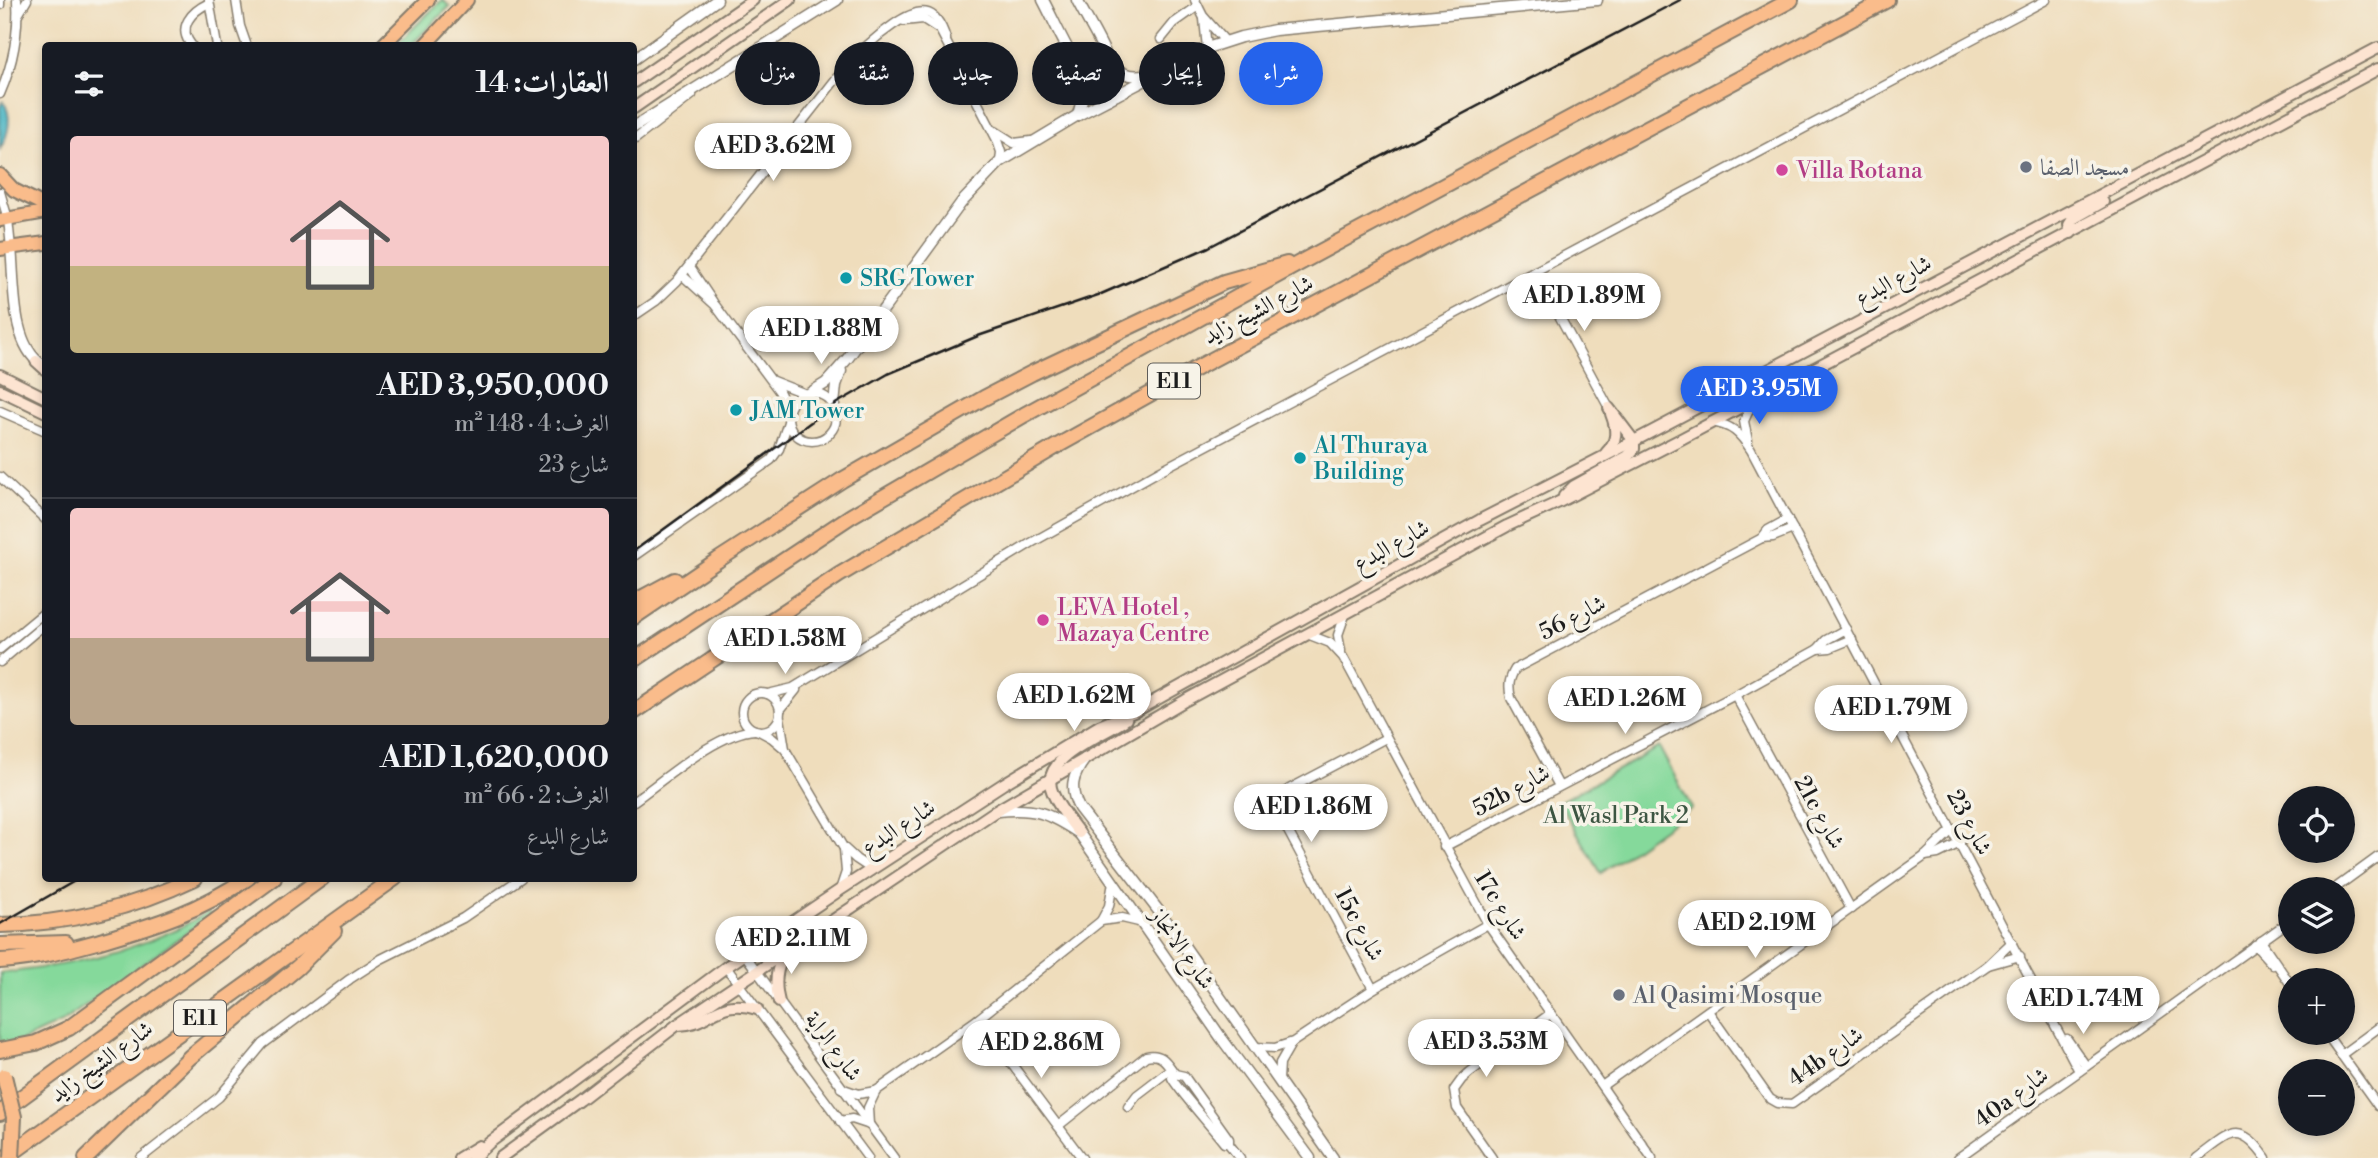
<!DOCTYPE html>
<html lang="ar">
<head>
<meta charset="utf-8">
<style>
  :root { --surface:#171b24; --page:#242831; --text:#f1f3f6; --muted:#9ea1a6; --line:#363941; --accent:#2563eb }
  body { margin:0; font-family:"Libre Bodoni",Amiri,serif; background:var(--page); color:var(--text); direction:rtl; height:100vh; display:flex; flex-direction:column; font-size:26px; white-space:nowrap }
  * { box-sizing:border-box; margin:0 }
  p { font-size:23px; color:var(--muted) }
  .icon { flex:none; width:38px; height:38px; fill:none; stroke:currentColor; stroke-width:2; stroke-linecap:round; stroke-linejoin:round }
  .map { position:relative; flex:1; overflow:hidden; direction:ltr }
  .panel { position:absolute; left:42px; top:42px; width:595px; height:840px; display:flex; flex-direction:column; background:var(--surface); border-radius:7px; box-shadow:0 4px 10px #0003; direction:rtl }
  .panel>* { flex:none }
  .hud { position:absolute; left:658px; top:42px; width:665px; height:63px; direction:rtl; display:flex; gap:14px }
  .fabs { position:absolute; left:2278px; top:786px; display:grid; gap:14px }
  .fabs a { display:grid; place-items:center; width:77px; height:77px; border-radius:50%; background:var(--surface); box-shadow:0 4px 10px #0003; font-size:35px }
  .price { position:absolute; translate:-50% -60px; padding:0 16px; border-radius:24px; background:#fff; color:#222; font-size:23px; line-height:46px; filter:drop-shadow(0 2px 4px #0008) }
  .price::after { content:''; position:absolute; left:50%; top:42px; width:21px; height:16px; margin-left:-10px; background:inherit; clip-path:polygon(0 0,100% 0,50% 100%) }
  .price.on { background:var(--accent); color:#fff }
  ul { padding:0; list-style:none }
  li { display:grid; align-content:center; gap:14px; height:371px; padding:0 28px }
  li+li { border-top:2px solid var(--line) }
  li span { display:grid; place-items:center; height:217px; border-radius:7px; color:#555 }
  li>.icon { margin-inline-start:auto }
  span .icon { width:126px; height:126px; fill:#fffc; stroke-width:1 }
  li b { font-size:30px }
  h2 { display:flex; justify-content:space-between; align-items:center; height:84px; padding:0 28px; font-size:30px }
  .tag { padding:0 24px; border-radius:32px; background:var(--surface); box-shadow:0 4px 10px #0003; font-size:24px; line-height:63px }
  .tag.on { background:var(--accent); color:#fff }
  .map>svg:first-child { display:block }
</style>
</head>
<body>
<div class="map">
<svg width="2378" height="1158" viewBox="0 0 2378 1158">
  <rect width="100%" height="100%" fill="#f7f3e8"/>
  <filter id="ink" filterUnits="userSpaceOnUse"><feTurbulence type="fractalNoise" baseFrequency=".0143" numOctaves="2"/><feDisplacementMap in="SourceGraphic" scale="14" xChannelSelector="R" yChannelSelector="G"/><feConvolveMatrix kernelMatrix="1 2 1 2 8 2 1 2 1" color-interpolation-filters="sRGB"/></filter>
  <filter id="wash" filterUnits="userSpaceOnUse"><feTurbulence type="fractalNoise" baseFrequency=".00686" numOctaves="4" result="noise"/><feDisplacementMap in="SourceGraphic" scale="28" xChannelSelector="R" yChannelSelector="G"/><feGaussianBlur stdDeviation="1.57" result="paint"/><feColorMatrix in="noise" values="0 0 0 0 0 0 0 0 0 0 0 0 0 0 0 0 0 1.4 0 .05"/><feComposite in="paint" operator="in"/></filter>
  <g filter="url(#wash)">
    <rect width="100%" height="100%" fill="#efddbc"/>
    <g fill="#85d99b" stroke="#507a5c" stroke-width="2">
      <path d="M442 0 450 6 411 45H396Z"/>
      <path d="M1659 747 1692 808 1601 873 1559 802Z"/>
      <path d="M208 912 211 915 61 1023 21 1041 0 1045V973C72 966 146 950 208 912Z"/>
    </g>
    <path fill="#47b4c3" stroke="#326870" stroke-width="2" d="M3 101C13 116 9 134 0 149V107Z"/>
  </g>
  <g filter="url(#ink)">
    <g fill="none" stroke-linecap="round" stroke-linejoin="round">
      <g stroke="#867c6c" stroke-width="11">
        <g id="minor">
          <path d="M209 0 217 46"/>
          <path d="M236 0 240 26 247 46"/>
          <path d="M1195 0 1203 16 1225 41"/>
          <path d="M0 5V0"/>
          <path d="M18 15 27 0"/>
          <path d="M1204 19 1207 48"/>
          <path d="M904 21 923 19 940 30 997 140 1001 152 1000 162"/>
          <path d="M1161 39 1174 23 1198 6"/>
          <path d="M192 46C176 27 192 11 209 3"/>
          <path d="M0 94C13 64 19 32 17 0"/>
          <path d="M995 131 1014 143 1031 141"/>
          <path d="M634 140 692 95"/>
          <path d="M0 192 8 219 11 248"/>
          <path d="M689 266 713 302"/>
          <path d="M1535 271 1609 408"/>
          <path d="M682 275 715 305 779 391 789 412"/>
          <path d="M634 316 656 301 677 281 843 70C858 53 874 38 893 25 919 7 936 5 946 39"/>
          <path d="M773 381 806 394"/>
          <circle cx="812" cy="417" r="24"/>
          <path d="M0 411 46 431"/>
          <path d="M1711 422C1732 425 1740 433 1751 450L2079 1071"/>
          <path d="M1748 441 1744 421 1753 401"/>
          <path d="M0 477 46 520"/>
          <path d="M1762 538 1773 537 1793 529"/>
          <path d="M634 556 771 460 779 449 788 422"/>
          <path d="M1307 634 1330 643 1343 657 1488 924 1652 1158"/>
          <path d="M0 649 46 611"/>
          <path d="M1818 649 1830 648 1852 639"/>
          <path d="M1341 651 1338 635 1345 615"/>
          <path d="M0 662 46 623"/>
          <circle cx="761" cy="712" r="19"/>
          <path d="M768 694 793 688 1031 543 1161 470 2046 0"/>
          <path d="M1735 695 1851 909"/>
          <path d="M780 710 796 690"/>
          <path d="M780 718 785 749"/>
          <path d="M759 731 772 738 785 749 843 847 856 859 871 869"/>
          <path d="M1559 786 1511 698C1508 686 1509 679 1515 669L1762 538 1768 530 1788 519"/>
          <path d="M634 801C665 779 718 732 755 730"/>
          <path d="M1444 847 1735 695 1818 649 1826 640 1846 629"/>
          <path d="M1925 856 1938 854 1960 843"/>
          <path d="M2334 889 2378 857"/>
          <path d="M840 890 846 872 844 849"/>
          <path d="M1101 921 1122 918 1143 923"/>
          <path d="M2261 941 2291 985"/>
          <path d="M2255 945 2273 965"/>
          <path d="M745 955 894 1158"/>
          <path d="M1988 965 2020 956"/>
          <path d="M726 967 868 1158"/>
          <path d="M1373 989 1280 816C1277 804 1280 797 1289 789L1386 738"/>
          <path d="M1708 1011 1770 1099 1777 1103 1792 1104 1988 965 2012 942"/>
          <path d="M978 1019 1082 1158"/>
          <path d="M2325 1032 2378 1106"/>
          <path d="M2067 1039 2086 1066"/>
          <path d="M1255 1047 1275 1048 1293 1042 1373 989 1488 924"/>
          <path d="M2341 1055 2378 1028"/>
          <path d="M1175 1074 1184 1076 1229 1139V1143H1224C1216 1132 1174 1085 1172 1078Z"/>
          <path d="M1279 1080 1280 1063 1291 1044"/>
          <path d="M1602 1086 1925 856 1952 830"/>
          <path d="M841 1088 858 1094 876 1091 978 1019 1101 921 1109 906 1113 882"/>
          <path d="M1128 1107 1137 1095 1171 1069"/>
          <path d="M840 1121 852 1119 867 1124"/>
          <path d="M869 1125 868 1108 876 1091"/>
          <path d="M1058 1126 1146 1056C1162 1052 1167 1063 1175 1074"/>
          <path d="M1228 1143 1240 1158"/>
          <path d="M141 1158 219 1097 263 1044 350 979 381 959 463 918 521 878"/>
          <path d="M1492 1158 1457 1108 1454 1090 1462 1079 1470 1072 1550 1014"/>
          <path d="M1958 1158 2291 920"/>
          <path d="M2196 1158C2228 1135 2238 1118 2266 1158"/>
        </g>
      </g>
      <g stroke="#867c6c" stroke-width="13">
        <g id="tertiary">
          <path d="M1043 0C1061 34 1077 78 1109 99"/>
          <path d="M1077 0C1092 30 1115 61 1116 95"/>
          <path d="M634 59 717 0"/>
          <path d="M1112 66C1124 76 1134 77 1150 74"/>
          <path d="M1078 115 1083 96 1081 74"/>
          <path d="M634 127 837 0"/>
          <path d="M11 248C15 283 10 343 42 365"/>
          <path d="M810 393 826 383 848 358 961 203 1000 162 1078 115 1207 48 1241 37 1275 30 1597 0"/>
          <path d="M834 405 836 385 841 371"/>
          <path d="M1085 759C1072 776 1069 789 1079 808L1168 923 1333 1158"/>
          <path d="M998 811C1035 807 1048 813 1079 833L1222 1039 1310 1158"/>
        </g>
      </g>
      <g stroke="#867c6c" stroke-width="14">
        <g id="secondary">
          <path d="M634 82 753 0"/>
          <path d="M634 108 790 0"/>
          <path d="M2071 233 2069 225 2073 219 2103 202"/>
          <path d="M36 361 46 370"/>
          <path d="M0 375 46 398"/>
          <path d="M0 390 46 412"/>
          <path d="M1606 453C1618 441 1617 429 1611 414"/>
          <path d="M1564 496 1574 486 1628 456 1634 449V441L1609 408"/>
          <path d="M1079 833C1070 820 1057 806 1052 791 1039 757 1104 736 1126 719"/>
          <path d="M779 1002C774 982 776 970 785 951"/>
          <path d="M677 1025C710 1026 716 996 757 1009"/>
          <path d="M459 1158 479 1146"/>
          <path d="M473 1158 489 1143 726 967 840 890 1003 784 1099 726 1136 711 1480 520 1634 441 2378 48"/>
          <path d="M500 1158 580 1100 677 1025 994 812 1186 700 1507 526 1557 503 1681 439 2378 69"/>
        </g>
      </g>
      <g stroke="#867c6c" stroke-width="16">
        <g id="primary">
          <path d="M382 46 428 0"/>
          <path d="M424 46 467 0"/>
          <path d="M0 175 14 190 46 206"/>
          <path d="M0 220 46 212"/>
          <path d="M0 249 46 243"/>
        </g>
      </g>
      <g stroke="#867c6c" stroke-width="18">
        <g id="motorway">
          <path d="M634 602 675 580"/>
          <path d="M634 617 718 560 842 480 984 398 1032 373 1224 282 1287 264"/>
          <path d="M634 660 851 516 1024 415 1305 260 1791 0"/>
          <path d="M634 712 839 575 1057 446 1204 364 1887 0"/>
          <path d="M0 925C69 924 133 908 195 878"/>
          <path d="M0 945 66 943"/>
          <path d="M0 961C35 959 67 950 100 941 158 924 197 912 248 878"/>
          <path d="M0 1050 36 1043 69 1028 274 878"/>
          <path d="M0 1113 322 878"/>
          <path d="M5 1158 395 878"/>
          <path d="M86 1158 190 1057 298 967 334 931"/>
        </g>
      </g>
      <use href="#minor" stroke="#fff" stroke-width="8"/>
      <use href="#tertiary" stroke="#fff" stroke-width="10"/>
      <use href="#secondary" stroke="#fde4d1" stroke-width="10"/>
      <use href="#primary" stroke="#fabc8b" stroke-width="12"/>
      <use href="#motorway" stroke="#fabc8b" stroke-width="14"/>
      <g stroke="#1c1c1c" stroke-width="2.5">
        <path d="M634 551 837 403 888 374 978 336 1101 294 1209 247 1680 0"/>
        <path d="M0 924 80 878"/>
      </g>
      <g stroke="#867c6c" stroke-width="18" stroke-linecap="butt">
        <path id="motorway-bridge" d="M4 1076 14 1117 12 1158"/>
      </g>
      <use href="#motorway-bridge" stroke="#fabc8b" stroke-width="14"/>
    </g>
  </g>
  <g fill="#6b7280" stroke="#f7f3e8" stroke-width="2.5">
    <circle cx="2026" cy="167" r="7"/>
    <circle cx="1619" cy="995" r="7"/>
  </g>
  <g fill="#d1479c" stroke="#f7f3e8" stroke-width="2.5">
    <circle cx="1782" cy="170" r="7"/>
    <circle cx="1043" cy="620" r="7"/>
  </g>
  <g fill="#0f9aa8" stroke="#f7f3e8" stroke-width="2.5">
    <circle cx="846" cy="278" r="7"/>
    <circle cx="736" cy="410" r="7"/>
    <circle cx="1300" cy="458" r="7"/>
  </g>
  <g text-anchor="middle" stroke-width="7" stroke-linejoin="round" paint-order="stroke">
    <g fill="#f7f3e8" stroke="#5e5c59" stroke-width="2">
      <rect x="1148" y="363.5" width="52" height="35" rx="5"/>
      <rect x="174" y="1000.5" width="52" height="35" rx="5"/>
    </g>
    <g font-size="21" font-weight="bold" fill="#1c1c1c">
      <text x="1174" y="388">E11</text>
      <text x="200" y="1025">E11</text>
    </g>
    <g font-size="23" fill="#5b616d" stroke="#f7f3e8" text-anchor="start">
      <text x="2040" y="175">مسجد الصفا</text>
      <text x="1633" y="1003">Al Qasimi Mosque</text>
    </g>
    <g font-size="23" fill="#b23c85" stroke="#f7f3e8" text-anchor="start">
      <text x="1796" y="178">Villa Rotana</text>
      <text x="1057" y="615">LEVA Hotel ,<tspan x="1057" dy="26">Mazaya Centre</tspan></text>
    </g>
    <g font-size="23" fill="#0d838f" stroke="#f7f3e8" text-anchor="start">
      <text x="860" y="286">SRG Tower</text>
      <text x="750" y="418">JAM Tower</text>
      <text x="1314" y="453">Al Thuraya<tspan x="1314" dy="26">Building</tspan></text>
    </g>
    <g font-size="23" fill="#1c1c1c" stroke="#f7f3e8">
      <text transform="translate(1893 280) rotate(-28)" y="8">شارع البدع</text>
      <text transform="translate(1258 309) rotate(-28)" y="8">شارع الشيخ زايد</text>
      <text transform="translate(1391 545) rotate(-29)" y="8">شارع البدع</text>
      <text transform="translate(1572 617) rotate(-27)" y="8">شارع 56</text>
      <text transform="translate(1511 790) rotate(-28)" y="8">52b شارع</text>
      <text transform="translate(1820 812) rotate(61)" y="8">21c شارع</text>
      <text transform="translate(1970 822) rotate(62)" y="8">شارع 23</text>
      <text transform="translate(898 827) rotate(-33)" y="8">شارع البدع</text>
      <text transform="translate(1501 905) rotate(58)" y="8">17c شارع</text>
      <text transform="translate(1360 924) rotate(62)" y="8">15c شارع</text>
      <text transform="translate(1183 948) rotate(55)" y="8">شارع الانجاز</text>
      <text transform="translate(834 1046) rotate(54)" y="8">شارع الراية</text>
      <text transform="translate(1825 1056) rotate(-35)" y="8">44b شارع</text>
      <text transform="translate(101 1061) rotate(-36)" y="8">شارع الشيخ زايد</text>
      <text transform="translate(2011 1097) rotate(-36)" y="8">40a شارع</text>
    </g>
    <g font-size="23" fill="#3c5542" stroke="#f7f3e8">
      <text x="1616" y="823">Al Wasl Park 2</text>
    </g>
  </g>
</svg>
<div class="fabs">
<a><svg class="icon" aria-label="locate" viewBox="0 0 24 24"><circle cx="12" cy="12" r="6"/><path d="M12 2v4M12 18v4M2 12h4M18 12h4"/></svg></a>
<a><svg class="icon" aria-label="layers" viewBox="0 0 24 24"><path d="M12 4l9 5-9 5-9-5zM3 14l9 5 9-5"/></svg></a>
<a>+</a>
<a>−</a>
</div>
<b class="price" style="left:773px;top:183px">AED 3.62M</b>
<b class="price" style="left:1584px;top:333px">AED 1.89M</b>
<b class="price" style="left:821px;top:366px">AED 1.88M</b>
<b class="price on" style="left:1759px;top:426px">AED 3.95M</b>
<b class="price" style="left:785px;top:676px">AED 1.58M</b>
<b class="price" style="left:1074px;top:733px">AED 1.62M</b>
<b class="price" style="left:1625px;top:736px">AED 1.26M</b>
<b class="price" style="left:1891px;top:745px">AED 1.79M</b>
<b class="price" style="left:1311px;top:844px">AED 1.86M</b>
<b class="price" style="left:1755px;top:960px">AED 2.19M</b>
<b class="price" style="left:791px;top:976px">AED 2.11M</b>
<b class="price" style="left:2083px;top:1036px">AED 1.74M</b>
<b class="price" style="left:1486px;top:1079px">AED 3.53M</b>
<b class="price" style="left:1041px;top:1080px">AED 2.86M</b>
<div class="hud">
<a class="tag on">شراء</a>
<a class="tag">إيجار</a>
<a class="tag">تصفية</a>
<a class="tag">جديد</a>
<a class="tag">شقة</a>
<a class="tag">منزل</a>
</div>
<section class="panel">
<h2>العقارات: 14<svg class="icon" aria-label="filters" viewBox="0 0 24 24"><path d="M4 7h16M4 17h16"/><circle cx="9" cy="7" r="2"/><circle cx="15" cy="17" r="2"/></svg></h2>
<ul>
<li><span style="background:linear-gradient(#f6c9c9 60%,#c2b280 0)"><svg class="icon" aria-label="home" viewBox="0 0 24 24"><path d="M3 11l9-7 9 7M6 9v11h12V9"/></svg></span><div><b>AED 3,950,000</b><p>الغرف: 4 · 148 m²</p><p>شارع 23</p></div></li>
<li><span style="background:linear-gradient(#f6c9c9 60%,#b9a48a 0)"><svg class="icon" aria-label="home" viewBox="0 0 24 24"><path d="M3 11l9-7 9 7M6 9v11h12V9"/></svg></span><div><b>AED 1,620,000</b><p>الغرف: 2 · 66 m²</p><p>شارع البدع</p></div></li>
</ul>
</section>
</div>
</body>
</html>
